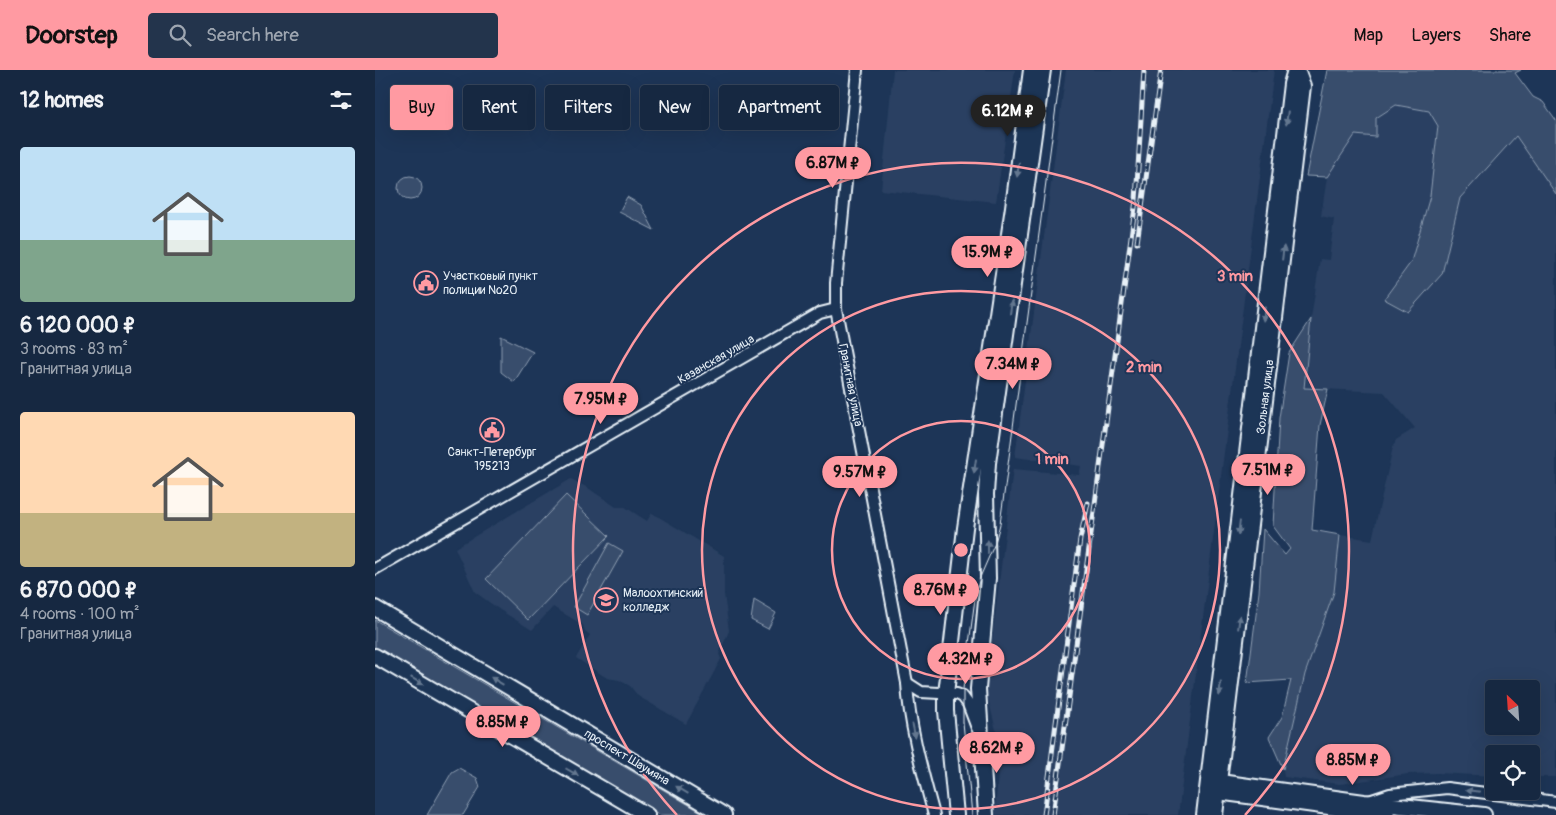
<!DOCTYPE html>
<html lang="en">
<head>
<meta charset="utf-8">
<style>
  :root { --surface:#162841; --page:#23344c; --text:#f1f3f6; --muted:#9ea6b1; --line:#35445a; --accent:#ff9aa2 }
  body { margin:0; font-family:Pangolin,sans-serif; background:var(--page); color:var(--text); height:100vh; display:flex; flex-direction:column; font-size:19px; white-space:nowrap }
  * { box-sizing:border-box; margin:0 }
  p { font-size:16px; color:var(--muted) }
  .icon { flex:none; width:28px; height:28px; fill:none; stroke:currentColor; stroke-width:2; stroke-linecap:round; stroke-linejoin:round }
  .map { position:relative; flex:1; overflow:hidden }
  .details { display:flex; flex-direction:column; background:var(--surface); width:375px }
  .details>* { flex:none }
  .banner { position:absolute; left:15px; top:15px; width:475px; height:45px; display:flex; gap:10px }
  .needle { width:32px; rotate:335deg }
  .fabs { position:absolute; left:1110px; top:610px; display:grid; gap:10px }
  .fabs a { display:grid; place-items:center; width:55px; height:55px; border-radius:5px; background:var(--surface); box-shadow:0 5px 20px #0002,0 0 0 1px var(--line); font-size:25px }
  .price { position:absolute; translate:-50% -42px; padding:0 11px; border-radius:18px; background:var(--accent); color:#111; font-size:16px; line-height:32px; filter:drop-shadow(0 1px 2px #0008) }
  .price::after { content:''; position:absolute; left:50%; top:30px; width:15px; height:11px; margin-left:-8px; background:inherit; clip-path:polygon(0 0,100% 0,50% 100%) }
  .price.on { background:#222; color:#fff }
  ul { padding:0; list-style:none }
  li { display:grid; align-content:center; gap:10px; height:265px; padding:0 20px }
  li span { display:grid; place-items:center; height:155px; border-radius:5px; color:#555 }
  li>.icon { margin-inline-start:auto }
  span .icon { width:90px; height:90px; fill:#fffc; stroke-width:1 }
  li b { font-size:21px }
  h2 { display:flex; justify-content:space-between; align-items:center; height:60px; padding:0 20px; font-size:21px }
  .tag { padding:0 18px; border-radius:5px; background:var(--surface); box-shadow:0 5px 20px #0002,0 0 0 1px var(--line); font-size:18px; line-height:45px }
  .tag.on { background:var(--accent); color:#111 }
  header { display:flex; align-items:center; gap:30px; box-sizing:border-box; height:70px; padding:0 25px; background:var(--accent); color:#111 }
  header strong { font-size:24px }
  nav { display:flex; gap:28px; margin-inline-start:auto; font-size:18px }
  .search { width:350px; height:45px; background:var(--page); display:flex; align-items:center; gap:12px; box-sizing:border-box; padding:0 18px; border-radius:5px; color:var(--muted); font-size:19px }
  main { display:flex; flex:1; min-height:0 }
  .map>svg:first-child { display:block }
</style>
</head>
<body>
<header>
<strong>Doorstep</strong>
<div class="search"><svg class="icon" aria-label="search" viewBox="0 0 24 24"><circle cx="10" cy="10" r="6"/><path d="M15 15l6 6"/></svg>Search here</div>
<nav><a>Map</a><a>Layers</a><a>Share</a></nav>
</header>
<main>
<section class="details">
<h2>12 homes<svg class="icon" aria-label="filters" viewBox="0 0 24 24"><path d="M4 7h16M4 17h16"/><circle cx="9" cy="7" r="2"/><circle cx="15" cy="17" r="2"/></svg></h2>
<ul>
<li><span style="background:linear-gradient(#bfe0f5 60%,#7fa58c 0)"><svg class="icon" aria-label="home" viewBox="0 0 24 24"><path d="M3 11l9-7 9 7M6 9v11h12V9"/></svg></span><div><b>6 120 000 ₽</b><p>3 rooms · 83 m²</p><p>Гранитная улица</p></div></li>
<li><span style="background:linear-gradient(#ffd9b3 65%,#c2b280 0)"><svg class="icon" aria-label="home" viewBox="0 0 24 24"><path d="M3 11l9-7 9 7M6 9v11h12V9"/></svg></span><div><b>6 870 000 ₽</b><p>4 rooms · 100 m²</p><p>Гранитная улица</p></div></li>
</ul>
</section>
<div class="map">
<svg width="1181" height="745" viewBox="0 0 1181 745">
  <rect width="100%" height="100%" fill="#1d3557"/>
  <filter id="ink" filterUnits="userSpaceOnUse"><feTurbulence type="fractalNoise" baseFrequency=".02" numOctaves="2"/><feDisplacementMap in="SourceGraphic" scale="10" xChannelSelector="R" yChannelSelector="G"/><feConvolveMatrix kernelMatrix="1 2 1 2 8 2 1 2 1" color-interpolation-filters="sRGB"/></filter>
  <g filter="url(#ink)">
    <g fill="#2a4162" fill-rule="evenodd">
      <path d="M518 0H640L621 132 506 120Z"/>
      <path d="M691 0H899L847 398 803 745H620L625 676 611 620 638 399 704 405 706 396 640 387Z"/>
      <path d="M1021 35 1054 41 1063 56 1055 126 1036 192 1009 229 1067 204 1085 128 1141 66 1181 83V707H1156V684H1119V706L1063 703 1033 704 965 714 909 707 908 699 930 604 959 522 965 465 997 470 1018 377 1021 370 1040 358 1009 322 929 318 936 249 945 189 954 190 959 149 946 146 952 107 980 65 1001 67V48ZM1119 619H1156V656H1119Z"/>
      <path d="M196 409 213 418 241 437H250L272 451 277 443 349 486V524L354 561 344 584 346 589 311 654 263 626 255 616 244 610 232 608 201 588 215 565 210 561 208 555 178 537 157 560 125 540 100 522 80 478Z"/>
    </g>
    <g fill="#374d6c" stroke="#909fb2">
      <path d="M952 0H1146L1140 3 1158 27 1168 32 1181 50V124L1141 66 1085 128 1067 204 1033 242 1009 229 1036 192 1055 126 1063 56 1054 41 1021 35 1001 48V67L980 65 952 107 931 106Z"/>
      <circle cx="35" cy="118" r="12"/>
      <path d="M252 127 266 135 279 160 244 142Z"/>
      <path d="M936 249 929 318 953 319 945 355 937 460 965 465 959 522 930 604 908 699 894 667 907 647 916 610 872 613 884 522 888 459 910 485 915 479 898 456 904 348 914 283Z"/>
      <path d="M126 266 158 282 139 312 126 302Z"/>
      <path d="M191 425 234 466 153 550 111 509Z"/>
      <path d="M234 473 248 481 212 545 199 537Z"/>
      <path d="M379 530 401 543 393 559 376 550Z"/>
      <path d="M0 550 331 745H285L0 577Z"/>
      <path d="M84 698 102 708 105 717 88 745H52L77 702Z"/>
    </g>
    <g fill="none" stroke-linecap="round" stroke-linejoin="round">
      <g stroke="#e8f1f8" stroke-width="14">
        <g id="street">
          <path d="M482 0 461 213V239L532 613C534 655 548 704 559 745"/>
          <path d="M0 499 445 243 461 239"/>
          <path d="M532 613 546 622 582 624 588 627 593 634 602 658"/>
          <path d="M994 731 1015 724 1072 718 1181 732"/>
        </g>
      </g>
      <g stroke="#e8f1f8" stroke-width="18">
        <g id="secondary">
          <path d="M0 538 349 745"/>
          <path d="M0 586 272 745"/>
          <path d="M836 714 845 712 989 732 1109 745"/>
          <path d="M836 717 843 722 1012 745"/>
          <path d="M581 745 571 641V624L590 458 638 137 656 0"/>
          <path d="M611 745 603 619 613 508 611 424 613 393 668 0"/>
          <path d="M829 745 916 14 920 0"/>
          <path d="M840 745 928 16 922 0"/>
        </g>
      </g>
      <use href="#street" stroke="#1d3557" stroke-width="10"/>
      <use href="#secondary" stroke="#1d3557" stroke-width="14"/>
      <path stroke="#e8f1f8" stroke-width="1" d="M597 745 588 652V619L601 521 606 505 620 473 625 454 686 0"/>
      <g stroke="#e8f1f8" stroke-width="5">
        <g id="rail">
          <path d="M762 173 786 0"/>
          <path d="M669 745 705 469 713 433"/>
          <path d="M678 745 761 130 769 0"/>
        </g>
      </g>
      <use href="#rail" stroke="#1d3557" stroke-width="3" stroke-dasharray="9" stroke-linecap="butt"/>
    </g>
    <defs><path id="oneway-solid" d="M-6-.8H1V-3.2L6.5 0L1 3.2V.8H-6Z" transform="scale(1.25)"/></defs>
    <g fill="#64778f">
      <use href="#oneway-solid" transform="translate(912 48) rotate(97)"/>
      <use href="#oneway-solid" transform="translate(643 100) rotate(98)"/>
      <use href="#oneway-solid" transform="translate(908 183) rotate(-83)"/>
      <use href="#oneway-solid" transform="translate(636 237) rotate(-82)"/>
      <use href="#oneway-solid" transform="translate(889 244) rotate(97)"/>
      <use href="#oneway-solid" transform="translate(600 396) rotate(98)"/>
      <use href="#oneway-solid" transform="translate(864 458) rotate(97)"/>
      <use href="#oneway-solid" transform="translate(613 477) rotate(-91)"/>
      <use href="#oneway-solid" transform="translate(864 552) rotate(-83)"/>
      <use href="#oneway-solid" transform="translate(42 611) rotate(31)"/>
      <use href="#oneway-solid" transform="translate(122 611) rotate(-149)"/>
      <use href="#oneway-solid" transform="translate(845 619) rotate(97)"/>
      <use href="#oneway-solid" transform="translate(539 661) rotate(78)"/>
      <use href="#oneway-solid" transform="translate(197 702) rotate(30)"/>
      <use href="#oneway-solid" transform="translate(307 720) rotate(-149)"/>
      <use href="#oneway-solid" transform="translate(1098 721) rotate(-174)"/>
    </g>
  </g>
  <g fill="none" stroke="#ff9aa2" stroke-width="2.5">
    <circle cx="586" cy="480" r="129"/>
    <circle cx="586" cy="480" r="259"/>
    <path d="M302 745A388 388 0 1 1 870 745"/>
  </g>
  <defs>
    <g id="civic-ring" transform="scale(1.25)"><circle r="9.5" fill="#1d3557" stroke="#ff9aa2" stroke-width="1.5"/><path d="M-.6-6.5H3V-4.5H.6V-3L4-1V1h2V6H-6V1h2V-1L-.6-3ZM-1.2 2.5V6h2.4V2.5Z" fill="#ff9aa2"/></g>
    <g id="university-ring" transform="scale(1.25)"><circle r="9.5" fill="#1d3557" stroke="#ff9aa2" stroke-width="1.5"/><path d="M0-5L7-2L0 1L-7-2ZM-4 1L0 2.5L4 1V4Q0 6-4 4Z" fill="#ff9aa2"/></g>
  </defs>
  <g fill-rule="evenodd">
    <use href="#civic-ring" x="51" y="213"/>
    <use href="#civic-ring" x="117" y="360"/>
    <use href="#university-ring" x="231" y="530"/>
  </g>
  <g text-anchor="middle" stroke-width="4" stroke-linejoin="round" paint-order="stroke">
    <g font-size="12" fill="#e8f1f8" stroke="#1d3557" text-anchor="start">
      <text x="68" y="210">Участковый пункт<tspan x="68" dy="14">полиции №20</tspan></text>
      <text x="117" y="386" text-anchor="middle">Санкт-Петербург<tspan x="117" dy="14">195213</tspan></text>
      <text x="248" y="527">Малоохтинский<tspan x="248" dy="14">колледж</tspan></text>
    </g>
    <g font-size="12" fill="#e8f1f8" stroke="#1d3557">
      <text transform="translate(341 289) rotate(-30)" y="4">Казанская улица</text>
      <text transform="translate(476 315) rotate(79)" y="4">Гранитная улица</text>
      <text transform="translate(890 327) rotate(-83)" y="4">Зольная улица</text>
      <text transform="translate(252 687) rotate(31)" y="4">проспект Шаумяна</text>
    </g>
  </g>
  <circle cx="586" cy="480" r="8" fill="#ff9aa2" stroke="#1d3557" stroke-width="2.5"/>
  <g font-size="15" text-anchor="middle" font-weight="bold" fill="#ff9aa2" stroke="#1d3557" stroke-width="4" stroke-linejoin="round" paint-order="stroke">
    <text x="860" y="211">3 min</text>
    <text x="769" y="302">2 min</text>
    <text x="677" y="394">1 min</text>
  </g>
</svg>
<div class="fabs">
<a><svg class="needle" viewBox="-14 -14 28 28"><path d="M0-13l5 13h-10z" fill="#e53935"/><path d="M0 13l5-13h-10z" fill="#9ea6b1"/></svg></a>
<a><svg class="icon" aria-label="locate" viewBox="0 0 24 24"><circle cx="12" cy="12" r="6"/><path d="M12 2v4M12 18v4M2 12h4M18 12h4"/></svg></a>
</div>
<b class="price on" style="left:633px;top:67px">6.12M ₽</b>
<b class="price" style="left:458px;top:119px">6.87M ₽</b>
<b class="price" style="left:613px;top:208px">15.9M ₽</b>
<b class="price" style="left:638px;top:320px">7.34M ₽</b>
<b class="price" style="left:226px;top:355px">7.95M ₽</b>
<b class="price" style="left:893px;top:426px">7.51M ₽</b>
<b class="price" style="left:485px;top:428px">9.57M ₽</b>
<b class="price" style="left:566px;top:546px">8.76M ₽</b>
<b class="price" style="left:591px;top:615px">4.32M ₽</b>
<b class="price" style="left:128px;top:678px">8.85M ₽</b>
<b class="price" style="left:622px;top:704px">8.62M ₽</b>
<b class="price" style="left:978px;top:716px">8.85M ₽</b>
<div class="banner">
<a class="tag on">Buy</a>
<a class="tag">Rent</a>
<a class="tag">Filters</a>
<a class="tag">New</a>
<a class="tag">Apartment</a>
</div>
</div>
</main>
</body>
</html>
